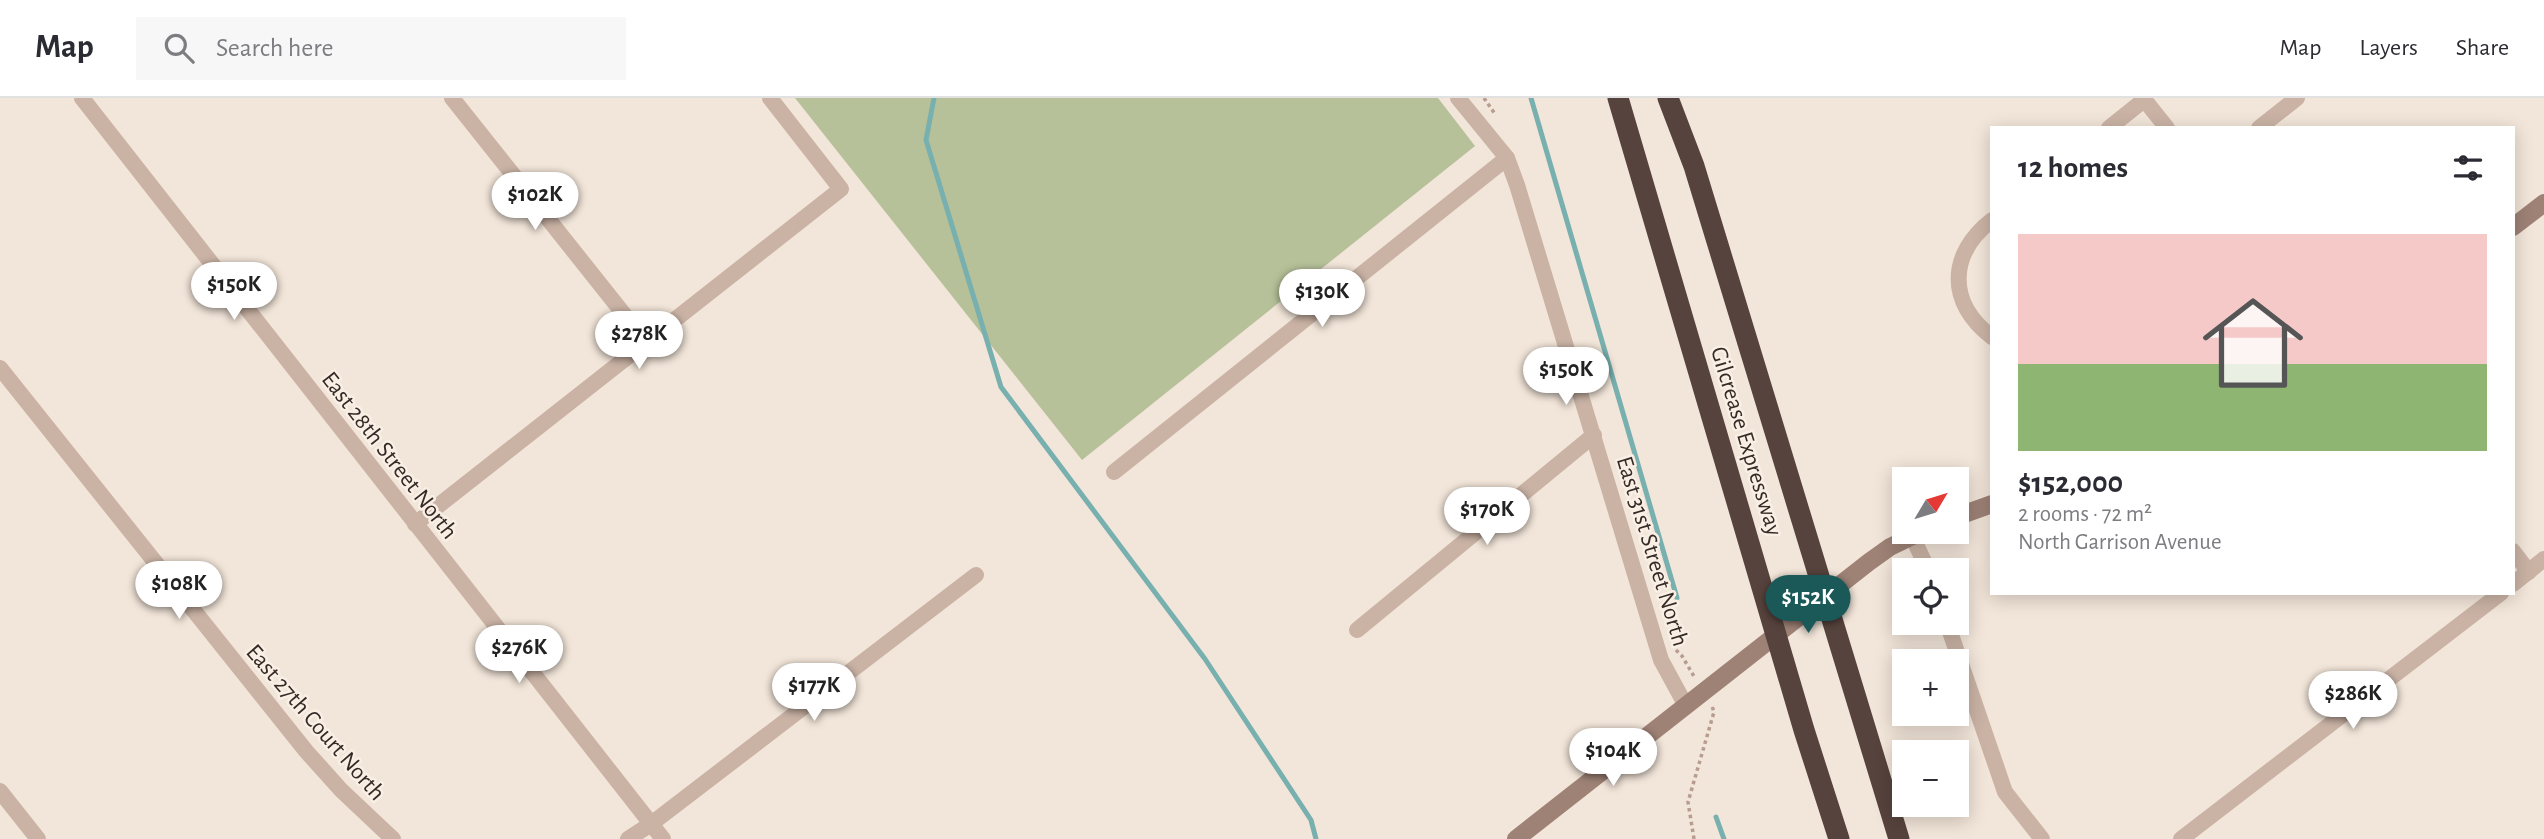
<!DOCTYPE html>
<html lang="en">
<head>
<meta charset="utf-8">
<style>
  :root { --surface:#fff; --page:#f7f7f7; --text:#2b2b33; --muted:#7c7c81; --line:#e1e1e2; --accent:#1b5858 }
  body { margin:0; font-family:"Alegreya Sans",sans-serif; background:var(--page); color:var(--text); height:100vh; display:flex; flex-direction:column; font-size:26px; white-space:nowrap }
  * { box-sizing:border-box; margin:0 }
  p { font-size:23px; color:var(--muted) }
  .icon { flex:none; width:38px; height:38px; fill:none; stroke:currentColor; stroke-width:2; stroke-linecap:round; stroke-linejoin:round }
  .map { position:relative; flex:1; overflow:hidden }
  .details { position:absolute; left:1990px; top:28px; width:525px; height:469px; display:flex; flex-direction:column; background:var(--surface); border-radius:0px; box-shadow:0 4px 18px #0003 }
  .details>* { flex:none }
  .needle { width:46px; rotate:52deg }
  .tools { position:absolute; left:1892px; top:369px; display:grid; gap:14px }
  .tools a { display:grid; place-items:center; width:77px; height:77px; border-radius:0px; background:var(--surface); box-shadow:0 4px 18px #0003; font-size:35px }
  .price { position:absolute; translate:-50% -60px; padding:0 16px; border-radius:24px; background:#fff; color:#222; font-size:23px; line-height:46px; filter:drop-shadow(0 2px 4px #0008) }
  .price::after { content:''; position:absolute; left:50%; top:42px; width:21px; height:16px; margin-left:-10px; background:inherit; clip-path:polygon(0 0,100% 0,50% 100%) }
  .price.on { background:var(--accent); color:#fff }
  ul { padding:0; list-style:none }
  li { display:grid; align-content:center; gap:14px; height:371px; padding:0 28px }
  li+li { border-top:2px solid var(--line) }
  li span { display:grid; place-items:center; height:217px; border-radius:0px; color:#555 }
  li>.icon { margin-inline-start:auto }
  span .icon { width:126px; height:126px; fill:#fffc; stroke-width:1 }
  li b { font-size:30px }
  h2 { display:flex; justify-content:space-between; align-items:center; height:84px; padding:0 28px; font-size:30px }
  header { display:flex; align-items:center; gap:42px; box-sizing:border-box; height:98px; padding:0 35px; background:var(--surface); border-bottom:2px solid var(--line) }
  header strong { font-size:33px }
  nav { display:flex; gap:38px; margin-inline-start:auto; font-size:24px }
  .search { width:490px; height:63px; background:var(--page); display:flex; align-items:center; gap:18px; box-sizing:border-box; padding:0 24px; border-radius:0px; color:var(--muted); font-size:26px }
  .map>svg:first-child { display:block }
</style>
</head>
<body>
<header>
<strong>Map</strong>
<div class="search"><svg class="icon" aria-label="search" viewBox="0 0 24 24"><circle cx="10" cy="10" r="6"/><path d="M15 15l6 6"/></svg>Search here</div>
<nav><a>Map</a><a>Layers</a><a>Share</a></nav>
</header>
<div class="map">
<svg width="2544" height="741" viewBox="0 0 2544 741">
  <rect width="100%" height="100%" fill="#f2e5d9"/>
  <path fill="#b6c199" d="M795 0H1438L1475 48 1082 362Z"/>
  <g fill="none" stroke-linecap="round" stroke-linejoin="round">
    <g stroke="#77b0af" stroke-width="5">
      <path d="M934 0 926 42 1001 289 1205 561 1311 722 1316 741"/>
      <path d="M1531 0 1677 500"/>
      <path d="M1716 719 1724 741"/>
    </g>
    <g stroke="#b69d8f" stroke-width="3.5" stroke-dasharray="3.5 3.5" stroke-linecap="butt">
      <path d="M1484 0 1495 16"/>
      <path d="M1676 552 1682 558 1695 580"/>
      <path d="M1694 741 1688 704 1714 614 1712 608"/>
    </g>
    <g stroke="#cab3a5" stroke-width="16">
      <path d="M82 0 663 741"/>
      <path d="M452 0 646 244"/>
      <path d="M1458 0 1507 60 1517 87 1661 562 1686 608"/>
      <path d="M2143 0 2167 30"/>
      <path d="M2109 30 2144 2"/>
      <path d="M2259 30 2297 0"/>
      <path d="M1992 122C1948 156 1947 205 1992 239"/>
      <path d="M0 270 306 653 341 692 393 741"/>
      <path d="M1114 374 1507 60"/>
      <path d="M415 426 841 91 770 0"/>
      <path d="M1912 438 1928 472"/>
      <path d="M2513 453 2529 474"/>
      <path d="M2513 486 2544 461"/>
      <path d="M1947 525 2005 694 2042 741"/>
      <path d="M1357 532 1594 337"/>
      <path d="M0 693 38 741"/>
      <path d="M628 741 651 726 976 477"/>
      <path d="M2181 741 2501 495"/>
    </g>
    <g stroke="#9e8276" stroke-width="18">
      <path d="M2513 129 2544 105"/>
      <path d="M1956 419 1992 406"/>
      <path d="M1516 741 1869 464 1890 449 1921 434"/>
    </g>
    <g stroke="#57433d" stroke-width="21">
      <path d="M1618 0 1804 632 1839 741"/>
      <path d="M1668 0 1694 68 1899 741"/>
    </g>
  </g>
  <g text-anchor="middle" stroke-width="5" stroke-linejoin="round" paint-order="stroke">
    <g font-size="24" fill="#352a26" stroke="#faefe5">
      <text transform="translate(1747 343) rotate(73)" y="8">Gilcrease Expressway</text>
      <text transform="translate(390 357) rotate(52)" y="8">East 28th Street North</text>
      <text transform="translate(1653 453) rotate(73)" y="8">East 31st Street North</text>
      <text transform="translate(316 624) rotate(49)" y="8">East 27th Court North</text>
    </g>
  </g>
</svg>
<div class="tools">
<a><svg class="needle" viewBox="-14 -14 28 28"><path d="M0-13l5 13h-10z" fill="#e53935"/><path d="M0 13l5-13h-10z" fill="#7c7c81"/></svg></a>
<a><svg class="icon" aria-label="locate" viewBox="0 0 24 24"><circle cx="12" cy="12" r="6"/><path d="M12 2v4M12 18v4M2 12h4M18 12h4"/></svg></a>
<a>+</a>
<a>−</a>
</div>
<b class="price" style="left:535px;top:134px">$102K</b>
<b class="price" style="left:234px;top:224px">$150K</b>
<b class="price" style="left:1322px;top:231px">$130K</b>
<b class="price" style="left:639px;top:273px">$278K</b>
<b class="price" style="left:1566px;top:309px">$150K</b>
<b class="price" style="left:1487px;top:449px">$170K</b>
<b class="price" style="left:179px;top:523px">$108K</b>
<b class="price on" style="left:1808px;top:537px">$152K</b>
<b class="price" style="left:519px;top:587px">$276K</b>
<b class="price" style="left:814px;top:625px">$177K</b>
<b class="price" style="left:2353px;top:633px">$286K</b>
<b class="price" style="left:1613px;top:690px">$104K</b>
<section class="details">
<h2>12 homes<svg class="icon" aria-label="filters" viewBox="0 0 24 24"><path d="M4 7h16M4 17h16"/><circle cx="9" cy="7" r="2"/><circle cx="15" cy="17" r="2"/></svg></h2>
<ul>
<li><span style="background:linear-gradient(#f6c9c9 60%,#8fb573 0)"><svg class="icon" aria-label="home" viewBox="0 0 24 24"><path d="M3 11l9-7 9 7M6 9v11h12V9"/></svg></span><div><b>$152,000</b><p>2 rooms · 72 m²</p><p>North Garrison Avenue</p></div></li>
</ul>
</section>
</div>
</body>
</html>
